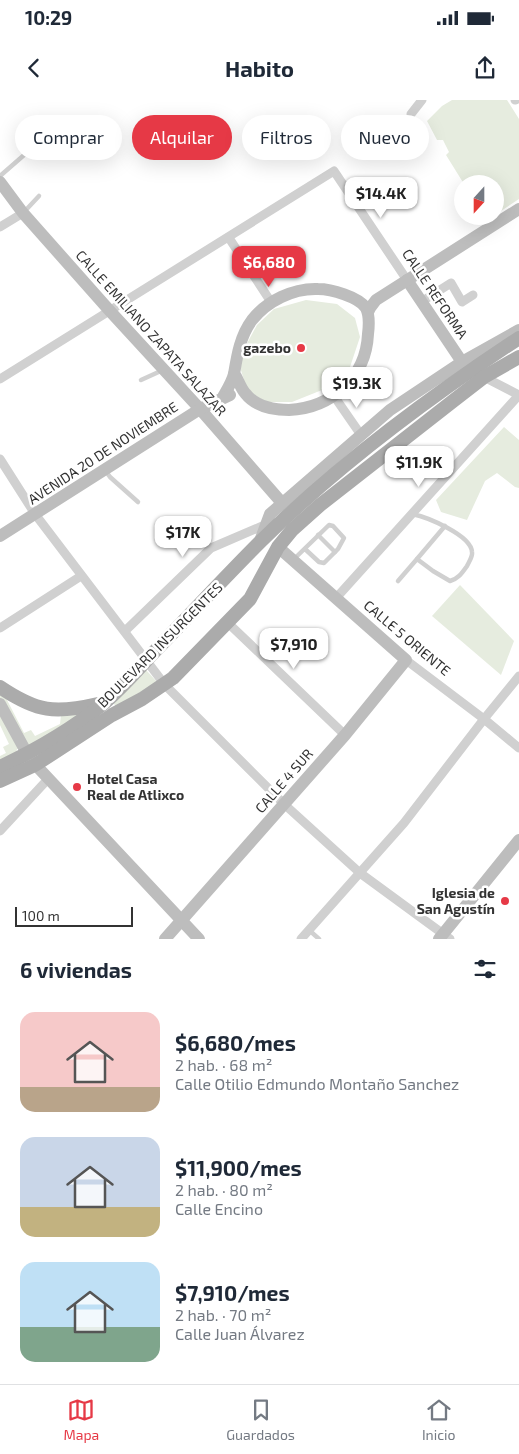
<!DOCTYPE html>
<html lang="es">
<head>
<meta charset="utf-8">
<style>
  :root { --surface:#fff; --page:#f2f2f3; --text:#1f2937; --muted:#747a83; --line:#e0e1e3; --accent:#e63946 }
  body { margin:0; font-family:"Exo 2",sans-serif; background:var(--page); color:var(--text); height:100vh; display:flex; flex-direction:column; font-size:19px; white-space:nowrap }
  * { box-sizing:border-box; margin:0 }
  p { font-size:16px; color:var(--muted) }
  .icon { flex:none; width:28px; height:28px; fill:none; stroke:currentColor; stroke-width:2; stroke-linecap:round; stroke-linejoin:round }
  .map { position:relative; height:839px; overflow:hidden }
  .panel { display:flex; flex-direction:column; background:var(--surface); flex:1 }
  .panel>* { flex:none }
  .guide { position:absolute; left:15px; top:15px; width:490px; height:45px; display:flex; gap:10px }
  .needle { width:32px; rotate:201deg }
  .tools { position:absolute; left:454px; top:75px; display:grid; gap:10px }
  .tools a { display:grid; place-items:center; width:50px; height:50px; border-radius:50%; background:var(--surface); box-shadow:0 5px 20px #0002; font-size:25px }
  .scale { position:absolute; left:15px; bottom:12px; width:118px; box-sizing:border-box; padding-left:5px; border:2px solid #333; border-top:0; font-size:14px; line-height:18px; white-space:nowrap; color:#333; -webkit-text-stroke:4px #fff; paint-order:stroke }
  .price { position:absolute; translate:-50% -42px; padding:0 11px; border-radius:10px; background:#fff; color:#222; font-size:16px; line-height:32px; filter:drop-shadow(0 1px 2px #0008) }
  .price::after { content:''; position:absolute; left:50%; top:30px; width:15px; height:11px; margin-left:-8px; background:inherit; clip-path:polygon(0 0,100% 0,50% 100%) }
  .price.selected { background:var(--accent); color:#fff }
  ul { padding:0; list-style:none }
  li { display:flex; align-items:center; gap:15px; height:125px; padding:0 20px }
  li span { display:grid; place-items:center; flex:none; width:140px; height:100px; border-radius:15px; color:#555 }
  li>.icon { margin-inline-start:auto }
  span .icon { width:60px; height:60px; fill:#fffc; stroke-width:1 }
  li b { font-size:21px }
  h2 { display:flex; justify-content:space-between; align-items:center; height:60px; padding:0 20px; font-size:21px }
  .pill { padding:0 18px; border-radius:22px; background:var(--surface); box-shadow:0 5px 20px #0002; font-size:18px; line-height:45px }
  .pill.selected { background:var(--accent); color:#fff }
  .status { display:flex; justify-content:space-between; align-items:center; height:35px; padding:0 25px; background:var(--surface); direction:ltr }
  .status svg { height:14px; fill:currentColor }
  header { display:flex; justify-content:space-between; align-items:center; height:65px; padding:0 20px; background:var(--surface); font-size:22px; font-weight:700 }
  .tab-bar { display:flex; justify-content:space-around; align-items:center; height:70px; border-top:1px solid var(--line); background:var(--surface); font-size:14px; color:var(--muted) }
  .tab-bar a { display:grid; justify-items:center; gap:2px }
  .tab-bar .selected { color:var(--accent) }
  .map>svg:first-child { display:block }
</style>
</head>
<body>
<div class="status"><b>10:29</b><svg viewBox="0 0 49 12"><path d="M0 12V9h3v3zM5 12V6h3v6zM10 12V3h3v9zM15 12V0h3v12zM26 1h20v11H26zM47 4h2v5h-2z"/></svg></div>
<header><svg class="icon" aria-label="back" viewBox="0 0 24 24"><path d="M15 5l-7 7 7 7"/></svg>Habito<svg class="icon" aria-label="share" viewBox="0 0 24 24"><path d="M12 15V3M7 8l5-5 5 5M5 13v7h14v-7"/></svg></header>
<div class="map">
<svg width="519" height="839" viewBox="0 0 519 839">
  <rect width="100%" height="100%" fill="#fff"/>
  <g fill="#e6ecdf">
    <path d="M452 0H507L519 19V99L495 115V84H464L446 55 449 52 443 40H437L427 21 442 6Z"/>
    <path d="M306 200 337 204 355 218 360 237 350 267 327 288 292 302H266L247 290 240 267 245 247 257 225 274 209Z"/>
    <path d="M504 327 519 340V388L515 387 497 373 485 381 467 420 441 412 436 400Z"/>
    <path d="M460 485 514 541 501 575 432 516Z"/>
    <path d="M146 570 157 582 116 607 113 602Z"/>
    <path d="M0 590 6 598 24 633 31 630 35 636 60 624 61 615 75 612 80 615 27 647 24 646 17 649 16 654 0 661V656L6 653 3 647 9 644 0 625Z"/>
  </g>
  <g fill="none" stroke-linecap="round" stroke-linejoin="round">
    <g stroke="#d0d0d0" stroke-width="4.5">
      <path d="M0 76 39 42"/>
      <path d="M24 112 39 96"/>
      <path d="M141 280 163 270"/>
      <path d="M105 370 110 377 138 402"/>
      <path d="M400 372 434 365 441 368 448 373"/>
      <path d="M318 435 335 452"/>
      <path d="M294 459 329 425 333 426 344 438 338 449 324 463 319 462 305 449"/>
      <path d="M417 459 445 426"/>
      <path d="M398 481 417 459 433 471 450 481C459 478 462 473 467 466 469 462 473 456 472 452 471 435 427 417 412 414"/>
      <path d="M309 830 319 839"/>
    </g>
    <g stroke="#d0d0d0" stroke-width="9">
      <path d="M515 0H516"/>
      <path d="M411 14 422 0"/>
      <path d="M0 127 23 113"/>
      <path d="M229 138 271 202"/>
      <path d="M421 202 451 183 462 202 473 195"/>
      <path d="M484 277 519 295"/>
      <path d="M0 279C111 209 223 141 334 71L407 180"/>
      <path d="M334 296 361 335"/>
      <path d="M0 359 35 414 165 585 284 704 360 773 450 839"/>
      <path d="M337 497 519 295"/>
      <path d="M228 523 345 635"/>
      <path d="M0 528 81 476"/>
      <path d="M125 531 211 448 267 424"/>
      <path d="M406 560 484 619 519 648"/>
      <path d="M0 731 48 679"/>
      <path d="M301 839 404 723 484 619 519 576"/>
    </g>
    <g stroke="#bdbdbd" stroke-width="12">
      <path d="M0 82 23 113 109 210 200 309 282 403"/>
      <path d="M407 180 462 262 467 266"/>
      <path d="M368 212 370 208 376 200 519 109"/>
      <path d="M223 297C227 290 232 282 234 274 237 256 240 236 252 220 267 201 293 188 318 189 331 189 359 197 366 208 370 216 369 226 368 234 366 278 331 308 289 310 273 310 255 306 245 293 240 287 238 279 234 273"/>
      <path d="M0 436 200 309 230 295"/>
      <path d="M260 441 270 414 390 310 462 262 519 230"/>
      <path d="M0 604 30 659 199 839"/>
      <path d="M165 839 345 635 406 560 278 447"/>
      <path d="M439 839 519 740"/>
    </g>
    <g stroke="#ababab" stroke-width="14">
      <path d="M0 587C37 612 55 614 98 604"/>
      <path d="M0 667C36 650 72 629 103 604 122 588 139 568 156 550 191 514 225 477 261 441 338 365 428 298 519 238"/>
      <path d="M0 681 35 665 112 615 142 599 173 578 250 499 278 447 292 430 320 405 453 301 484 277 519 257"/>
    </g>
  </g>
  <g fill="#e63946" stroke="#fff" stroke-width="2">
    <circle cx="301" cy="248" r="5"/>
    <circle cx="77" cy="687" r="5"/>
    <circle cx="505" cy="801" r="5"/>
  </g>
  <g text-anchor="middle" stroke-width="5" stroke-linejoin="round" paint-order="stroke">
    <g font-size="14" fill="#333" stroke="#fff">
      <text transform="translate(435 194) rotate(56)" y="5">CALLE REFORMA</text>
      <text transform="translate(151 233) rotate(48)" y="5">CALLE EMILIANO ZAPATA SALAZAR</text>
      <text transform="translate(103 353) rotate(-33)" y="5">AVENIDA 20 DE NOVIEMBRE</text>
      <text transform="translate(407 538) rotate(40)" y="5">CALLE 5 ORIENTE</text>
      <text transform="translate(160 545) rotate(-45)" y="5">BOULEVARD INSURGENTES</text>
      <text transform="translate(284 681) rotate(-49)" y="5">CALLE 4 SUR</text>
    </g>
    <g font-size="14" font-weight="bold" fill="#333" stroke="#fff" text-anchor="end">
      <text x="291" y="253">gazebo</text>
      <text x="87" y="684" text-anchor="start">Hotel Casa<tspan x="87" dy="16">Real de Atlixco</tspan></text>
      <text x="495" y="798">Iglesia de<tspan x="495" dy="16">San Agustín</tspan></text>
    </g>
  </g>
</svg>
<div class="tools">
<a><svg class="needle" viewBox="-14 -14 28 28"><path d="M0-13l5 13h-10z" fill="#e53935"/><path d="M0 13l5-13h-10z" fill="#747a83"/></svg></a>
</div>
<div class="scale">100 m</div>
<b class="price" style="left:381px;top:119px">$14.4K</b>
<b class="price selected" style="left:269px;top:188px">$6,680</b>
<b class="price" style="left:357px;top:309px">$19.3K</b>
<b class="price" style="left:419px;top:388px">$11.9K</b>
<b class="price" style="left:183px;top:458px">$17K</b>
<b class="price" style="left:294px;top:570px">$7,910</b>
<div class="guide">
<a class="pill">Comprar</a>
<a class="pill selected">Alquilar</a>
<a class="pill">Filtros</a>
<a class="pill">Nuevo</a>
</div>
</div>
<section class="panel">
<h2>6 viviendas<svg class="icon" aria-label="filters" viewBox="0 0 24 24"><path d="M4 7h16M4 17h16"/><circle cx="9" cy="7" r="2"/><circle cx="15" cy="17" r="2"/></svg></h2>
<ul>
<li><span style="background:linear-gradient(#f6c9c9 75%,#b9a48a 0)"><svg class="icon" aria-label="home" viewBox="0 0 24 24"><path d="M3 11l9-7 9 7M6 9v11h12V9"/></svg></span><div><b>$6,680/mes</b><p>2 hab. · 68 m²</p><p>Calle Otilio Edmundo Montaño Sanchez</p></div></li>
<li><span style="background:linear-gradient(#c9d6e8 70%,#c2b280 0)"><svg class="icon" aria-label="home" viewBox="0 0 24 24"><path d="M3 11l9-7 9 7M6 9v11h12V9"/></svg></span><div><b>$11,900/mes</b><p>2 hab. · 80 m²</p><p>Calle Encino</p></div></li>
<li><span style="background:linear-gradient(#bfe0f5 65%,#7fa58c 0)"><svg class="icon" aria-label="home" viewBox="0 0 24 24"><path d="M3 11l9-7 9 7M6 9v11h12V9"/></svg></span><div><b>$7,910/mes</b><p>2 hab. · 70 m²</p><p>Calle Juan Álvarez</p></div></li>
</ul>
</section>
<nav class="tab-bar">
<a class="selected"><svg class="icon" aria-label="map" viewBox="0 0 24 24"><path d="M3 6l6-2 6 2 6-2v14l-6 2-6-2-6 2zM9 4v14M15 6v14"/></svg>Mapa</a>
<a><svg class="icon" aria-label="saved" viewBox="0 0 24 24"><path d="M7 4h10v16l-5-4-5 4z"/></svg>Guardados</a>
<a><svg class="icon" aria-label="home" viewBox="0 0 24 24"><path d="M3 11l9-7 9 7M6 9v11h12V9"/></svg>Inicio</a>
</nav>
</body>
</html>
